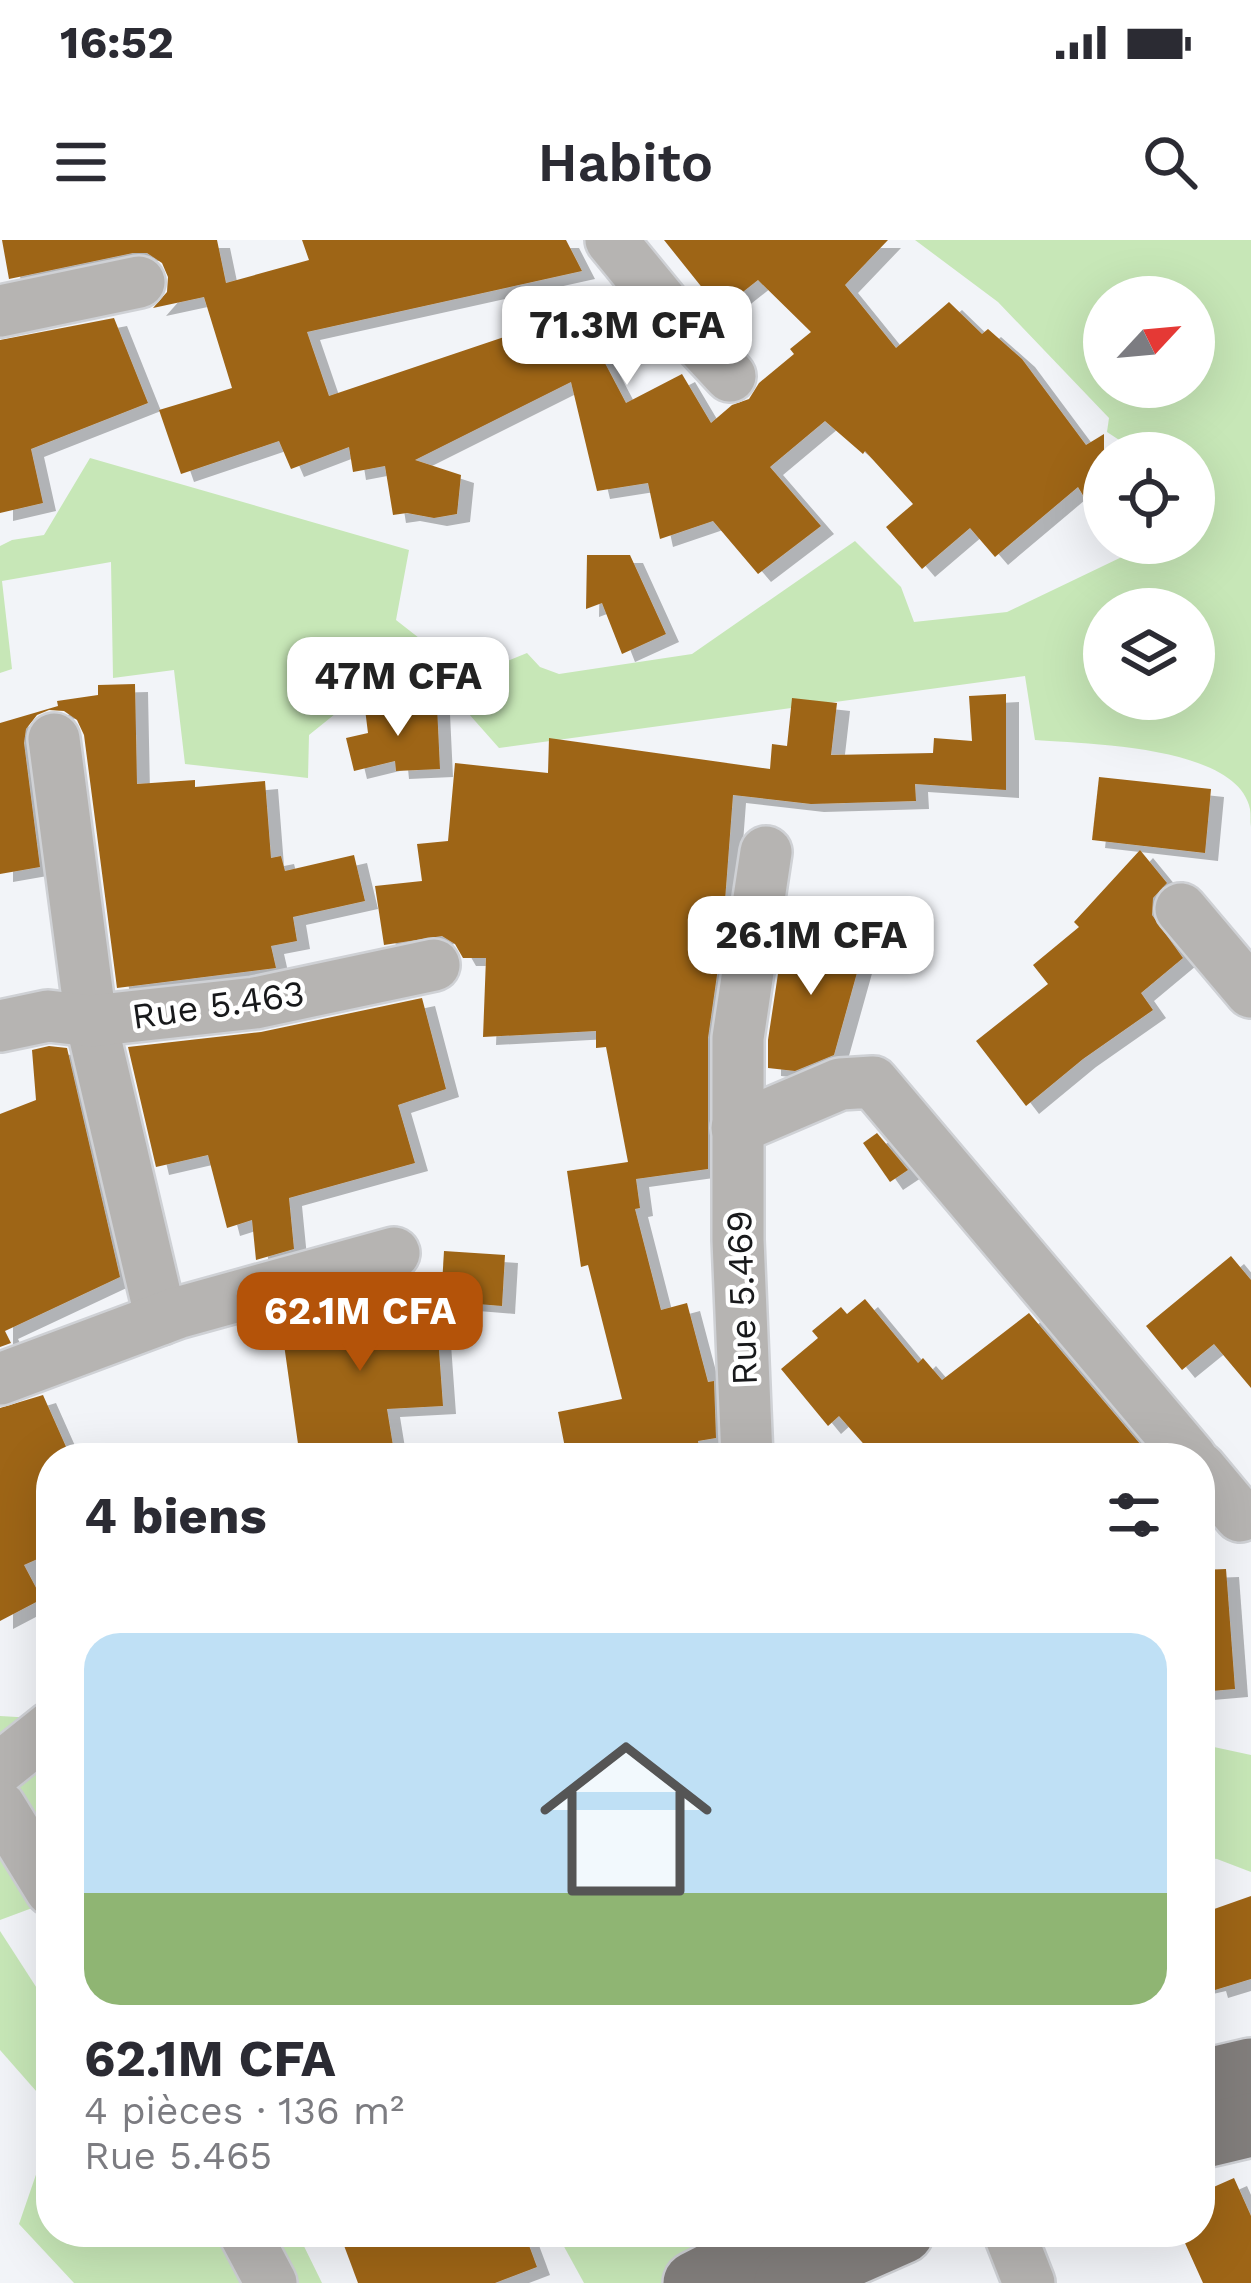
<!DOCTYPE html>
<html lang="fr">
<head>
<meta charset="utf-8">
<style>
  :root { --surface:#fff; --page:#f2f2f3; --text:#2b2b33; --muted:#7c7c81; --accent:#b45309 }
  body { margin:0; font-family:"Work Sans",sans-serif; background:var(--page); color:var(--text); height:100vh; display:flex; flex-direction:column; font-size:45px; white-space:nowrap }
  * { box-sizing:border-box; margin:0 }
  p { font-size:39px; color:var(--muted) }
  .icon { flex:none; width:66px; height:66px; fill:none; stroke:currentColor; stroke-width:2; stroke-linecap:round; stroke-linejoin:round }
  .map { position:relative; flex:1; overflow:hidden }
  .drawer { position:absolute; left:36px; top:1203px; width:1179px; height:804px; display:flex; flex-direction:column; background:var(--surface); border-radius:48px; box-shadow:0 12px 48px #0002 }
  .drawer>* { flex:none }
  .needle { width:78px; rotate:64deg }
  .tools { position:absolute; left:1083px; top:36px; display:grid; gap:24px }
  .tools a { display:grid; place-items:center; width:132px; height:132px; border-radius:50%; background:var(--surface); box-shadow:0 12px 48px #0002; font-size:60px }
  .price { position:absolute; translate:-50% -102px; padding:0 27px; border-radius:24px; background:#fff; color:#222; font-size:39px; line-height:78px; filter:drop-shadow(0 3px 6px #0008) }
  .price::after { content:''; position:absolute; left:50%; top:72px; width:36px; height:27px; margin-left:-18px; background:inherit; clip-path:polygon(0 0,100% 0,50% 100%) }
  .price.active { background:var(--accent); color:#fff }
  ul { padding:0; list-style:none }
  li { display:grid; align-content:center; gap:24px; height:636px; padding:0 48px }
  li span { display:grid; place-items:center; height:372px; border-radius:36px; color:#555 }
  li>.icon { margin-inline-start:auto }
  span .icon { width:216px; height:216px; fill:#fffc; stroke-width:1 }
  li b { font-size:51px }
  h2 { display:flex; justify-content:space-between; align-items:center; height:144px; padding:0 48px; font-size:51px }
  .status { display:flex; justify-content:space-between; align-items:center; height:84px; padding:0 60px; background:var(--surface); direction:ltr }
  .status svg { height:33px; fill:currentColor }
  header { display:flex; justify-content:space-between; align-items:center; height:156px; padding:0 48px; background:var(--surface); font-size:54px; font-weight:600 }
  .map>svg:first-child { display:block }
</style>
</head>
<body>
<div class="status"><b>16:52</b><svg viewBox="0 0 49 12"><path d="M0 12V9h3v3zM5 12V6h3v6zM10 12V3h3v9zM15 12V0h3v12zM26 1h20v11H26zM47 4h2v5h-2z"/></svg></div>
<header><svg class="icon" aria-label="menu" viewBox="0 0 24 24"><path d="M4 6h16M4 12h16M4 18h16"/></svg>Habito<svg class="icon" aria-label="search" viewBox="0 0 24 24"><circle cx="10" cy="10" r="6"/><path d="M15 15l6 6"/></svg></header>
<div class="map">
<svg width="1251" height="2043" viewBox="0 0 1251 2043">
  <defs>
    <filter id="shadow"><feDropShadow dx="13" dy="8" stdDeviation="0" flood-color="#0004"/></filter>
  </defs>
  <rect width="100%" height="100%" fill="#f2f4f8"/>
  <g fill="#c7e7b7" fill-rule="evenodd">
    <path d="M915 0H1251V587C1250 581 1251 575 1250 569 1237 505 1085 504 1035 500L1025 436 499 508 453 456 361 453 309 495 308 538 185 524 174 430 113 438 111 322 2 341 12 429 0 433V306L12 300 44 295 90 218 409 310 396 380 469 437 527 413 540 427 559 434 692 414 855 301 901 347 914 382 1007 372 1151 303H1194V213H1139L1107 192 1109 178 998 62ZM1104 57H1194V147H1104ZM1104 369H1194V459H1104Z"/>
    <path d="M0 1476 51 1479V1661L0 1680Z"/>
    <path d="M1200 1504 1251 1515V1632L1217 1619 1200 1617Z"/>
    <path d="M0 1691 51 1770V1868L0 1810Z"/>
    <path d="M51 1891V1992H297L322 2043H74L19 1984Z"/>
    <path d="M556 1992H772L704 2043H584Z"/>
  </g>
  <g fill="#9e6519" filter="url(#shadow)">
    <path d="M2 0H217L226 43 309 20 302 0H566L582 31 307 92 329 156 578 72 626 163 682 134 711 183 732 165 749 159 759 143 794 114 790 109 811 92 758 40 720 70 664 0H888L845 45 896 108 949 62 982 94 988 89 1022 119 1086 205 1104 194V290L1078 247 995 317 970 288 922 329 886 287 913 264 865 211 863 214 825 181 770 227 821 286 758 334 713 281 660 299 648 243 597 251 571 142 415 220 461 235 457 274 434 278 407 273 393 275 385 226 353 232 349 207 291 229 279 201 181 234 159 170 232 148 204 57 153 68 167 52 168 37 162 23 147 13H133L9 39Z"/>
    <path d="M114 78 148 163 31 209 43 263 0 273V100Z"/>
    <path d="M587 315H630L666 394 622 414 602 363 586 369Z"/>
    <path d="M135 444 137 544 195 540V547L265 541 271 618 281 616 285 631 354 615 365 661 293 677 297 701 271 706 276 728 117 748 84 495 77 480 64 471 49 470 37 475 26 489 24 503 40 627 0 634V483L58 466 57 461 98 455V445Z"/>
    <path d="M1006 454V550L915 544 916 561 811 564 733 555 722 700 708 798V929L636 939 640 968 635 969 661 1070 687 1063 708 1142 714 1141 716 1198 698 1201 700 1212 664 1218H567L558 1172 622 1159 588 1025 581 1027 567 931 628 922 606 807 596 808V791L483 797 486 718H463L455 704 442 696 384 705 375 646 422 641 417 604 448 601 455 523 548 533 549 498 770 529 772 504 787 506 792 458 837 463 831 515 933 513 934 498 972 501 969 456Z"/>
    <path d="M437 466 440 529 396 531 395 521 354 531 346 498 368 493 365 469Z"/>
    <path d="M1099 537 1211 549 1205 613 1092 600Z"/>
    <path d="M1140 610 1167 643 1153 658 1152 675 1183 718 1141 753 1153 770 1083 819 1026 866 976 801 1048 744 1033 725 1079 687 1074 682Z"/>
    <path d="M794 685 865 704 834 815 795 831 768 828V800L781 714 785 715Z"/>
    <path d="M422 758 446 849 398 865 415 923 289 958 294 1009 256 1020 252 980 227 988 208 915 156 927 128 807 261 792Z"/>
    <path d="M49 806 67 808 120 1037 5 1091 11 1103 0 1107V874L36 860 32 810Z"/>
    <path d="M877 893 908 930 890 942 863 903Z"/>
    <path d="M444 1011 505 1015 502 1066 441 1061Z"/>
    <path d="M1231 1016 1251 1040V1148L1214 1104 1182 1130 1146 1086Z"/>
    <path d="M435 1055 443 1166 387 1169 395 1218H300L280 1076Z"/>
    <path d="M865 1059 918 1123 923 1118 942 1140 1029 1073 1152 1218H876L839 1176 828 1186 781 1129 818 1098 812 1091 841 1067 847 1074Z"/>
    <path d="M43 1155 71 1218H51V1313L24 1325 42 1359 0 1381V1168Z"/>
    <path d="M1226 1329 1235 1449 1200 1452V1330Z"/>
    <path d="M1251 1656V1739L1215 1750 1213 1743 1200 1746V1674Z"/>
    <path d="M1234 1938 1251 1976V2043H1203L1180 1992H1200V1953Z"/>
    <path d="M339 1992H524L537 2027 495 2043H358Z"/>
  </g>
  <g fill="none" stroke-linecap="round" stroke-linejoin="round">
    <g stroke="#cfd1d5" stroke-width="56">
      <g id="minor">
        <path d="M611 0 665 66 730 136"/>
        <path d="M0 71 139 42"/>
        <path d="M54 499 91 781 161 1079"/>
        <path d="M1181 669 1251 752"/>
        <path d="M0 786 48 776 91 781 255 763 434 725"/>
        <path d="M737 888 840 844 873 842 1191 1218"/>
        <path d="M0 1139 177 1073 394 1013"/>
        <path d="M747 1218 738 1000V798L766 612"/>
        <path d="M1200 1228 1240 1276"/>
        <path d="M0 1528 51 1487"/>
        <path d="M0 1567 51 1650"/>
        <path d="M244 1992 271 2043"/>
        <path d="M1009 1992 1029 2043"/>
      </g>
    </g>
    <g stroke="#cfd1d5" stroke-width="68">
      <g id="major">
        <path d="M1200 1842 1251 1830"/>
        <path d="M1200 1897 1251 1885"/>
        <path d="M695 2043 796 1992"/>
        <path d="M786 2043 902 1992"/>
      </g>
    </g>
    <use href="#minor" stroke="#b6b4b2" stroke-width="51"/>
    <use href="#major" stroke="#827e7c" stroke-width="63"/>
  </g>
  <g text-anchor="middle" stroke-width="9" stroke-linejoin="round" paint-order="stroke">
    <g font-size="36" fill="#18191b" stroke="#fff">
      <text transform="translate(218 764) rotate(-8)" y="13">Rue 5.463</text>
      <text transform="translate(741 1058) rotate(-92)" y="13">Rue 5.469</text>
    </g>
  </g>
</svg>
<div class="tools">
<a><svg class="needle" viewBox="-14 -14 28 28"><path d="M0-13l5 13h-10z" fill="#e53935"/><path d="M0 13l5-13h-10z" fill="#7c7c81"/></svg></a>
<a><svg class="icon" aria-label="locate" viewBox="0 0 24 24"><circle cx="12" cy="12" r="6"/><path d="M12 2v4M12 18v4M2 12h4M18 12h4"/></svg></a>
<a><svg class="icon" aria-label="layers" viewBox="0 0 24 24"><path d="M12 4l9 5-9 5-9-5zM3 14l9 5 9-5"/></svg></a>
</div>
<b class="price" style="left:627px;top:148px">71.3M CFA</b>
<b class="price" style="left:398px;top:499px">47M CFA</b>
<b class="price" style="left:811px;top:758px">26.1M CFA</b>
<b class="price active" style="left:360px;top:1134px">62.1M CFA</b>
<section class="drawer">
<h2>4 biens<svg class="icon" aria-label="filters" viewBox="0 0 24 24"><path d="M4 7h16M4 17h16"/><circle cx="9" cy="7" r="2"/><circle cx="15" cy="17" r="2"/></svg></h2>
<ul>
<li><span style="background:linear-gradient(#bfe0f5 70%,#8fb573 0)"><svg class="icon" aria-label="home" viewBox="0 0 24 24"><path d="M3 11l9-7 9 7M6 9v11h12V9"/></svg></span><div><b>62.1M CFA</b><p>4 pièces · 136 m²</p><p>Rue 5.465</p></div></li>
</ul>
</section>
</div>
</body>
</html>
